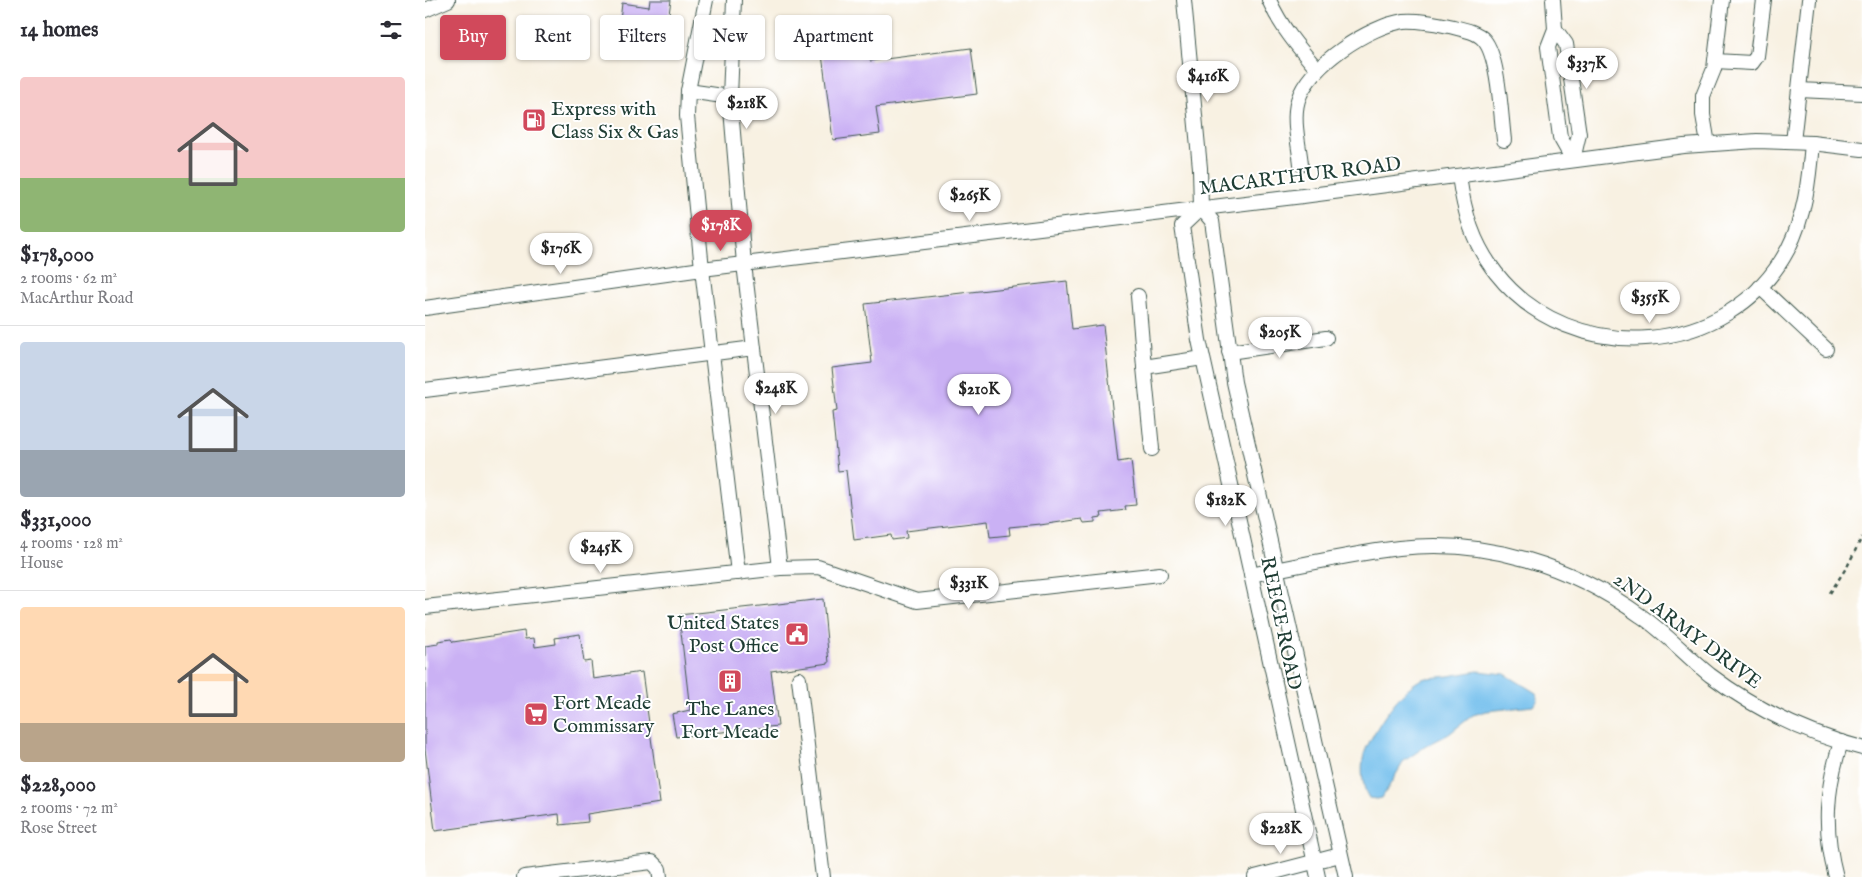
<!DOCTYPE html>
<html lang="en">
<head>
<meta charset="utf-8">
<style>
  :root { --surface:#fff; --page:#f7f7f7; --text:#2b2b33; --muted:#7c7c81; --line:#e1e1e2; --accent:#d1495b }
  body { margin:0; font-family:"IM FELL English",serif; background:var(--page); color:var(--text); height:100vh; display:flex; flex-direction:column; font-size:19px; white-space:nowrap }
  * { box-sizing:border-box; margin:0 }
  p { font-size:16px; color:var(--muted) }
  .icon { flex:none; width:28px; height:28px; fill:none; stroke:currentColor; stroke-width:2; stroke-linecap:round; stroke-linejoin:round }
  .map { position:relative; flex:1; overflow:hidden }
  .drawer { display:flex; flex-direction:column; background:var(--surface); width:425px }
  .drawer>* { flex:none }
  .banner { position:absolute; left:15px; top:15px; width:475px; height:45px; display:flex; gap:10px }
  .price { position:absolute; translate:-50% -42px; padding:0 11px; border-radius:18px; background:#fff; color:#222; font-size:16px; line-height:32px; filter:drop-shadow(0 1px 2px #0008) }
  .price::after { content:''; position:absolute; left:50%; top:30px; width:15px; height:11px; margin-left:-8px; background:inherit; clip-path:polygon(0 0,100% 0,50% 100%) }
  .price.active { background:var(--accent); color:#fff }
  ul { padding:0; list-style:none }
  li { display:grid; align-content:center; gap:10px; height:265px; padding:0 20px }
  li+li { border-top:1px solid var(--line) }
  li span { display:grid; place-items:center; height:155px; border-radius:5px; color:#555 }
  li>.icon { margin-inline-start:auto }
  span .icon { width:90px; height:90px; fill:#fffc; stroke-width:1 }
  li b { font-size:21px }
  h2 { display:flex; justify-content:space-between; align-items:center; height:60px; padding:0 20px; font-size:21px }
  .pill { padding:0 18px; border-radius:5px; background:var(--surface); box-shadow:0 1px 4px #0004; font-size:18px; line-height:45px }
  .pill.active { background:var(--accent); color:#fff }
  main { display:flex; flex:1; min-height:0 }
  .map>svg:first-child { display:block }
</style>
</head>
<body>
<main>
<section class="drawer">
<h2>14 homes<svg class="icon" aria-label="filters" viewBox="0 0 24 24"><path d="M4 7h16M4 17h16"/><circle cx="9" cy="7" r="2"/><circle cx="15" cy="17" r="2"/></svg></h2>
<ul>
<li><span style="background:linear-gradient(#f6c9c9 65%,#8fb573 0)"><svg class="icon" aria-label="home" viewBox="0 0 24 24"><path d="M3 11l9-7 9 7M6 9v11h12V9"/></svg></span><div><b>$178,000</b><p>2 rooms · 62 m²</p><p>MacArthur Road</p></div></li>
<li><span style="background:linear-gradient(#c9d6e8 70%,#9aa5b1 0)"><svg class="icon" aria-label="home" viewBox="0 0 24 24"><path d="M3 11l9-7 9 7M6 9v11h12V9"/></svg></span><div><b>$331,000</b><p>4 rooms · 128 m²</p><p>House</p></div></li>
<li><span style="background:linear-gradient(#ffd9b3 75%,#b9a48a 0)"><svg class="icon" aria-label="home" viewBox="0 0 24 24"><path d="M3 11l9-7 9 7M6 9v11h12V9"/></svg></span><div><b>$228,000</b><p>2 rooms · 72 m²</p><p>Rose Street</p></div></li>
</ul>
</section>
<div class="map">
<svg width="1437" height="877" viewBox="0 0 1437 877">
  <rect width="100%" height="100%" fill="#fff"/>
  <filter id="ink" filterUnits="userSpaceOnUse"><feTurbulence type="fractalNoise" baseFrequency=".02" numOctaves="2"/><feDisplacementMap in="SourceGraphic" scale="10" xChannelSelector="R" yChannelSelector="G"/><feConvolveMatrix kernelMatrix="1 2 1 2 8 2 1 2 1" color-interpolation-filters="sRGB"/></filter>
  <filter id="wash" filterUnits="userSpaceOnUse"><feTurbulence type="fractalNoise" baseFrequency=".0096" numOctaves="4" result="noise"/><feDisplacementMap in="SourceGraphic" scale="20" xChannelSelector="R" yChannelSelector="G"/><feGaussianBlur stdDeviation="1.12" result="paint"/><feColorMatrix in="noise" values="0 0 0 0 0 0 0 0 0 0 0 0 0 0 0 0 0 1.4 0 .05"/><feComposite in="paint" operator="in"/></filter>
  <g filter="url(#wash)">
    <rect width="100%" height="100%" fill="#f8f1e2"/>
    <path fill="#73bfed" stroke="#497e90" d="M1053 671 1080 674 1111 693C1115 699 1112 701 1108 706L1062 711 1048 715 1024 734 1001 746 979 761 957 798 951 799 944 798C936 787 935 761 941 749 951 727 974 691 995 680 1001 677 1008 678 1014 677 1027 676 1040 673 1053 671Z"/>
    <g id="blocks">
      <g fill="#cab1f4">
        <path d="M225 0H246L242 28 195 21 197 3 224 7Z"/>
        <path d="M441 33 445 61 546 48 552 94 451 107 455 134 408 140 395 39Z"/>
        <path d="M642 281 647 329 678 325 693 462 706 460 711 505 700 506 701 510 676 513 677 517 670 518V522L659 523 657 519 615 525V524L584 527 585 535 565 537 563 521 481 531 482 538 467 540 466 535 429 540 421 470 413 471 407 412 412 411 407 368 447 363 440 304Z"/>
        <path d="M398 599 404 663 346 671 353 726 251 737 247 714 265 710 254 615Z"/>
        <path d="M99 631 100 639 109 638 110 647 131 644 130 638 155 634 159 662 166 661 168 679 217 672 235 803 162 814 163 822 135 825 134 814 10 831 0 749V646L13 644V641L26 639 28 642Z"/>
      </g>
    </g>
  </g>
  <g filter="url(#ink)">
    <use href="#blocks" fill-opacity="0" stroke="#40584e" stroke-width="1"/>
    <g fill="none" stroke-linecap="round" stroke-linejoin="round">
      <g stroke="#40584e" stroke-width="16">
        <g id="minor">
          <path d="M281 0 263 91 262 116 277 269 313 573"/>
          <path d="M309 0 305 97 319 264 355 568"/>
          <path d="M759 0 775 168 776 208 787 221 809 382 921 877"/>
          <path d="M844 0C856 27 873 47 892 69"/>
          <path d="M1128 0 1130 29 1123 47 1135 137 1148 160"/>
          <path d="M0 10 23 0"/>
          <path d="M1130 29 1141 44 1154 134 1148 160"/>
          <path d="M1290 61 1327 63 1332 56 1339 0"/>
          <path d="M1374 90 1437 93"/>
          <path d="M263 91 305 97"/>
          <path d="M1368 142 1384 0"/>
          <path d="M1283 144 1278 115V96L1289 69 1297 0"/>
          <path d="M876 164C874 144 867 120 873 100 884 65 944 26 979 21 995 20 1009 23 1024 26 1036 29 1051 31 1059 40 1074 57 1076 117 1079 140"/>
          <path d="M1034 176C1039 212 1048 244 1071 273 1146 369 1306 358 1363 249 1380 216 1384 180 1387 143"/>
          <path d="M776 208 757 226 774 340 893 877"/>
          <path d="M1335 287 1401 349"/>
          <path d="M713 296 719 367"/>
          <path d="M0 308 277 269 878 196 1259 146 1332 141 1387 143 1437 149"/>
          <path d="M804 352 901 338"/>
          <path d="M0 390 329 348"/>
          <path d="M727 449 719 367 778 358"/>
          <path d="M826 575C875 565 925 554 974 548 1061 538 1147 566 1216 616 1241 633 1261 656 1285 675 1330 709 1382 734 1437 748"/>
          <path d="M0 607 355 568 393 567 492 601 735 574"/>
          <path d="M374 679 398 877"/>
          <path d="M99 877 227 862 234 869 235 877"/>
          <path d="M830 877 915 855"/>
          <path d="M1411 877C1398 829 1401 789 1416 742"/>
        </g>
      </g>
      <path stroke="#40584e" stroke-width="2.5" stroke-dasharray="4 4" stroke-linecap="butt" d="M1405 593 1423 565 1437 537"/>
      <use href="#minor" stroke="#fff" stroke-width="14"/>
    </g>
  </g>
  <defs>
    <g id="fuel-square" transform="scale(1.25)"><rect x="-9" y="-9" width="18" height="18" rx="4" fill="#d1495b" stroke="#fff"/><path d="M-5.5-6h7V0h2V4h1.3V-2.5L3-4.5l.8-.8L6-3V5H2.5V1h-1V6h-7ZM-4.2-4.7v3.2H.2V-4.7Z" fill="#fff"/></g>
    <g id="civic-square" transform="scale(1.25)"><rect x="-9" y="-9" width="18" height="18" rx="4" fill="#d1495b" stroke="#fff"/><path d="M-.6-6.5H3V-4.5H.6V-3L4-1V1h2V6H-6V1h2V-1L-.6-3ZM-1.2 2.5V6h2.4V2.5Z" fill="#fff"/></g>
    <g id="building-square" transform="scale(1.25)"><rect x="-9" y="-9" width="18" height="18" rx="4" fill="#d1495b" stroke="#fff"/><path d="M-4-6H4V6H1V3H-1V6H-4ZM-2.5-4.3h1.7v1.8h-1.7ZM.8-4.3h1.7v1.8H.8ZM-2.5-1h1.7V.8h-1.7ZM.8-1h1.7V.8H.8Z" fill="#fff"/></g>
    <g id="supermarket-square" transform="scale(1.25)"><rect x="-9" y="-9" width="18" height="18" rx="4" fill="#d1495b" stroke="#fff"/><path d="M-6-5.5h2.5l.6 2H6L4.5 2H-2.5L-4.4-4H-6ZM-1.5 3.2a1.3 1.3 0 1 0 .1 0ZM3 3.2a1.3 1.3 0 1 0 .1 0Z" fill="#fff"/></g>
  </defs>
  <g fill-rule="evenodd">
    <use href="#fuel-square" x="109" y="120"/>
    <use href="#civic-square" x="372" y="634"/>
    <use href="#building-square" x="305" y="681"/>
    <use href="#supermarket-square" x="111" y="714"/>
  </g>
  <g text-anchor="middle" stroke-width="4" stroke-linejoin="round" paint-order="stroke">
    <g font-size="20" fill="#1f3d34" stroke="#fff" text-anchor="start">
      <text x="126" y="115">Express with<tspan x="126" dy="23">Class Six &amp; Gas</tspan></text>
      <text x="354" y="629" text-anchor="end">United States<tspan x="354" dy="23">Post Office</tspan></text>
      <text x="128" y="709">Fort Meade<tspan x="128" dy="23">Commissary</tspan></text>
      <text x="305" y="715" text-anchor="middle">The Lanes<tspan x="305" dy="23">Fort Meade</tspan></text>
    </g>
    <g font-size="20" fill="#1f3d34" stroke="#fff">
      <text transform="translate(875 175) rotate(-7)" y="7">MACARTHUR ROAD</text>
      <text transform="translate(857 623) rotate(78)" y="7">REECE ROAD</text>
      <text transform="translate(1263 630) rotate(37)" y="7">2ND ARMY DRIVE</text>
    </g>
  </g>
</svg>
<b class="price" style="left:1162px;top:90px">$337K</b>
<b class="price" style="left:783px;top:103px">$416K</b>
<b class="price" style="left:322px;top:130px">$218K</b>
<b class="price" style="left:545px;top:222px">$265K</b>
<b class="price active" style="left:296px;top:252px">$178K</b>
<b class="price" style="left:136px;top:275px">$176K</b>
<b class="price" style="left:1225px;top:324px">$355K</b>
<b class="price" style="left:855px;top:359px">$205K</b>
<b class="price" style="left:351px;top:415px">$248K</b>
<b class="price" style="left:554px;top:416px">$210K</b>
<b class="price" style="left:801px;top:527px">$182K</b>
<b class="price" style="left:176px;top:574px">$245K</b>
<b class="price" style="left:544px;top:610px">$331K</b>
<b class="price" style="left:856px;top:855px">$228K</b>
<div class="banner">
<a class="pill active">Buy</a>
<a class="pill">Rent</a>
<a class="pill">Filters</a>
<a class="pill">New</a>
<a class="pill">Apartment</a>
</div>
</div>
</main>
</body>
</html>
